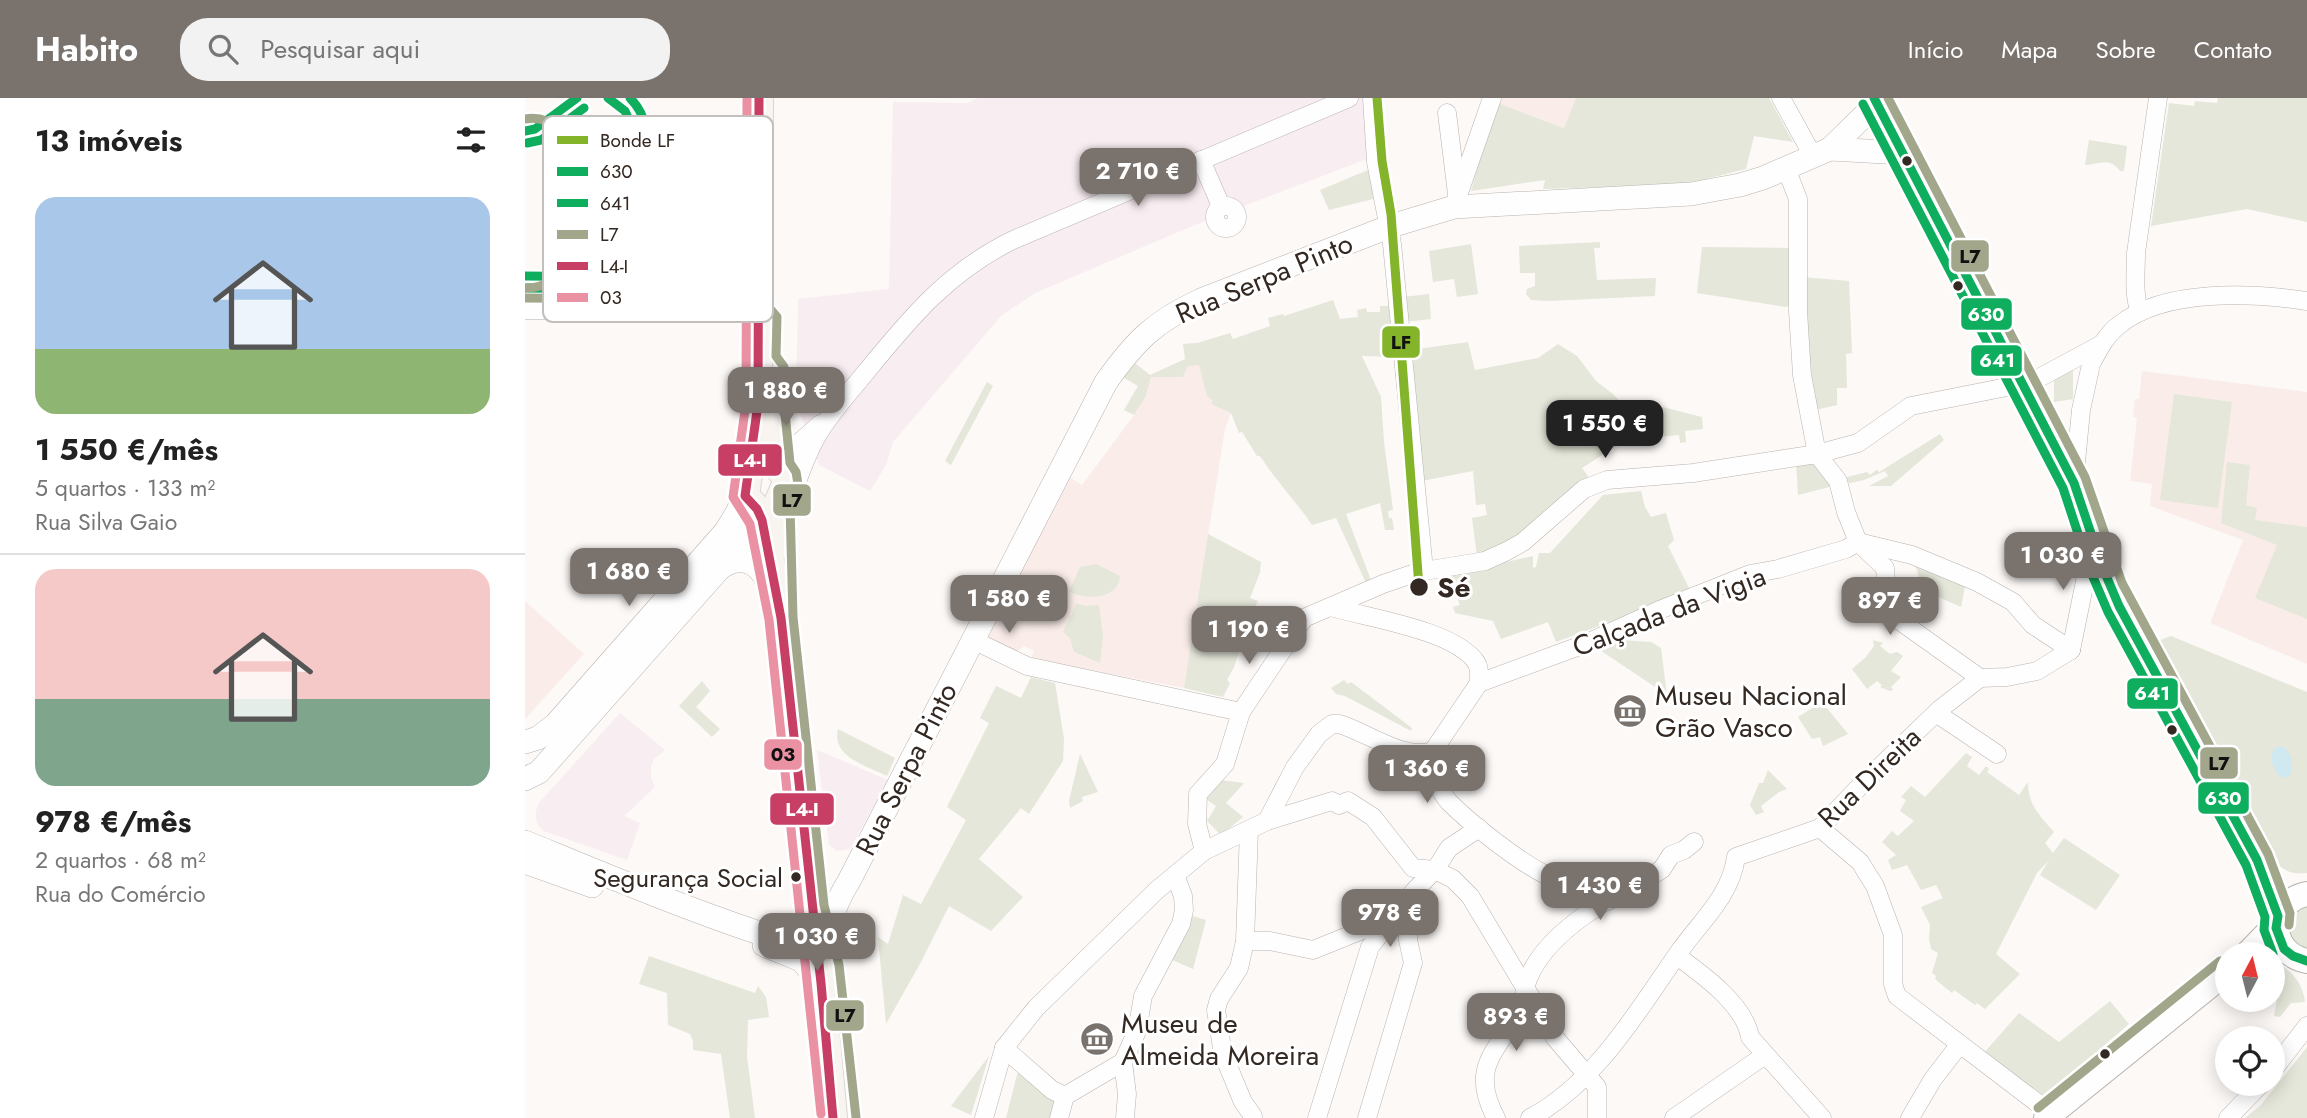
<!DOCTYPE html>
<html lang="pt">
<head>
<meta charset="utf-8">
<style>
  :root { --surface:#fff; --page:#f2f2f2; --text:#222; --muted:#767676; --line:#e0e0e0; --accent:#7a726d }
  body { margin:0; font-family:Jost,sans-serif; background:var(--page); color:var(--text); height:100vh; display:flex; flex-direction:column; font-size:26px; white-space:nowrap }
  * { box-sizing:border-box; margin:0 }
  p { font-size:23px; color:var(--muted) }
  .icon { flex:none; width:38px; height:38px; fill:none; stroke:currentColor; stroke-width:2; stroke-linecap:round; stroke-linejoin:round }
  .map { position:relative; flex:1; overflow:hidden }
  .sheet { display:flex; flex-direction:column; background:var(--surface); width:525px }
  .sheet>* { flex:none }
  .needle { width:46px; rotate:7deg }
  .fabs { position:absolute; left:1690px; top:844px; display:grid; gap:14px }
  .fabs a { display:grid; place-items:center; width:70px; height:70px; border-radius:50%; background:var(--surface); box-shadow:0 4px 18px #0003; font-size:35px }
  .price { position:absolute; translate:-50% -60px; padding:0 16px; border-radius:14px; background:var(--accent); color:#fff; font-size:23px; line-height:46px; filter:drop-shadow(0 2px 4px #0008) }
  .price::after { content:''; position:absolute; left:50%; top:42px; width:21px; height:16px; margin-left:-10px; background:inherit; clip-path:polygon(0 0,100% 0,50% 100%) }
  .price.active { background:#222; color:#fff }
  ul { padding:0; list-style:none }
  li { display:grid; align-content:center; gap:14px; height:371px; padding:0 35px }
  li+li { border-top:2px solid var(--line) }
  li span { display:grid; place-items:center; height:217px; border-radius:21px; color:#555 }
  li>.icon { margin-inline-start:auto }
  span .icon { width:126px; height:126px; fill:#fffc; stroke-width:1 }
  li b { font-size:30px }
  h2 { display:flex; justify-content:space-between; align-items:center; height:84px; padding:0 35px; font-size:30px }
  header { display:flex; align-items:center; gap:42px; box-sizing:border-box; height:98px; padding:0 35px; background:var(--accent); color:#fff }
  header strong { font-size:33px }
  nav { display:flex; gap:38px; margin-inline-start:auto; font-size:24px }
  .search { width:490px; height:63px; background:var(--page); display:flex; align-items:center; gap:18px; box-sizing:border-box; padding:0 24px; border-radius:28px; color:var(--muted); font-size:26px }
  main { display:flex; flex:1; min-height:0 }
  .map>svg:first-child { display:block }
</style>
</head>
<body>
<header>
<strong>Habito</strong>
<div class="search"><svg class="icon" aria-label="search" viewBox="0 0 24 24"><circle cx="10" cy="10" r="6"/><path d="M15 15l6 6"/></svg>Pesquisar aqui</div>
<nav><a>Início</a><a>Mapa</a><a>Sobre</a><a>Contato</a></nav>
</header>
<main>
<section class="sheet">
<h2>13 imóveis<svg class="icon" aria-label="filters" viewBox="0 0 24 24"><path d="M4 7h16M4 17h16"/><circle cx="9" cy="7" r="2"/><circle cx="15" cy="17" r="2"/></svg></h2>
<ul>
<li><span style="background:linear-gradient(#a9c7e8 70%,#8fb573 0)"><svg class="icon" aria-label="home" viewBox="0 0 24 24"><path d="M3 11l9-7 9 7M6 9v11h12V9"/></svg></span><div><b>1 550 €/mês</b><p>5 quartos · 133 m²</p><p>Rua Silva Gaio</p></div></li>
<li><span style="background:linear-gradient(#f6c9c9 60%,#7fa58c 0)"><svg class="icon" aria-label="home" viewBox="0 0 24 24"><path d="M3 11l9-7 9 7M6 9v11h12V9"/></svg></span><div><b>978 €/mês</b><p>2 quartos · 68 m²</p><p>Rua do Comércio</p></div></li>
</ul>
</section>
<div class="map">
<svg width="1782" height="1020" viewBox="0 0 1782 1020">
  <rect width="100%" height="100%" fill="#fcf9f7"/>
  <g fill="#f8edf1">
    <path d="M453 0H844L847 59 677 124 510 195 476 218 368 344 361 367 345 393 294 367 271 304 273 201 364 191 368 4 442 5Z"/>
    <path d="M95 615 140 652 129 661 126 668V680L130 689 99 718 115 725 102 762 19 733 14 729 11 722V713L14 705Z"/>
    <path d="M292 652 363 682 325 751 312 753 304 747Z"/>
  </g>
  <g fill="#faede9">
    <path d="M971 0H1051L1040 30 970 4Z"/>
    <path d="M674 266 682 297 706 315 700 331 659 590 506 561 509 553 499 548 492 554 458 536 543 378 557 387 609 317 621 298 626 279H658L663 267Z"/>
    <path d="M1617 273 1782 294V566L1685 525 1718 442 1625 408 1627 386 1605 383 1612 320 1608 319 1610 301H1614Z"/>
    <path d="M0 503 59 556 0 621Z"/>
  </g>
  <g fill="#e4e7d9">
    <path d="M1051 0H1244L1268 44 1229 38 1221 71 1177 82 1145 87 1018 91 1020 82 946 93 970 4 1039 30Z"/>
    <path d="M1693 0H1782V124L1722 111 1626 128 1644 5 1669 8 1670 3 1692 5Z"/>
    <path d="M1564 42 1602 48 1599 73H1595C1584 58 1573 67 1560 67Z"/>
    <path d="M843 72 852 100 804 112 795 92Z"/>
    <path d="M1075 144V150H1069L1072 182 1131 180 1130 198 1023 203 1006 202 1001 196 1002 191 1010 188V175H995L994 148Z"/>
    <path d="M946 146 953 196 932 199 929 181 908 184 904 153Z"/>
    <path d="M1177 149 1267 150 1265 207 1261 209 1172 195Z"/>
    <path d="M1277 179 1324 183 1327 255 1321 256 1322 290H1312V307L1290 312Z"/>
    <path d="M904 196 906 221 880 224 878 199Z"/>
    <path d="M808 202 815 221 833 219 832 212 841 210 842 214H855V208H866L870 259 837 258 856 299 859 344 868 412 863 413 864 420H867L869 432H860L855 405 821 416 847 485 842 487 811 420 787 427C771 403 751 383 735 358H732L717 334 714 335 706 315 686 306 688 302 682 298 674 267 663 268 658 279H626L621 298 609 317 599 312 613 288 594 277 606 262 625 277 660 261 658 246 672 245 705 235 708 241 745 228 743 220 758 216 759 218Z"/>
    <path d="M943 244 950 272 1013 260 1033 246 1052 258 1071 283 1088 296 1105 314 1102 341 1057 370 1065 381 1012 427 952 459 947 420 962 417 960 406 951 407 948 373 897 383 886 252Z"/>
    <path d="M1548 270V301L1529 304V276Z"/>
    <path d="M462 284 468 288 426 367 420 363Z"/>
    <path d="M1649 296 1707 304 1693 410 1635 402Z"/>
    <path d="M1134 308 1177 319 1178 331 1160 333 1161 344 1155 345 1154 337 1113 341 1109 318Z"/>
    <path d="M1415 336 1419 342 1366 388H1344L1363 378 1360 373 1339 382 1325 385 1318 380 1342 374 1345 377 1354 370 1352 372 1354 374Z"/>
    <path d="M1271 363 1289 364 1308 388 1273 397Z"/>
    <path d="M1702 364 1725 367 1721 407 1732 410 1730 422 1782 429V521L1730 500 1752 447 1696 425Z"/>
    <path d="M1116 393 1120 409 1126 419 1141 415 1149 442 1143 448 1166 494 1031 544 1023 524 976 541 968 523 930 515 928 509 935 507 923 477 1008 458V470L1011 469 1014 455H1025L1078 397Z"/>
    <path d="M683 436 736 464 735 474 725 500 733 503 713 539 718 542 709 569 702 582 705 585 698 599 659 590Z"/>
    <path d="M1389 463 1441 483 1436 509 1398 492Z"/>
    <path d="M571 466 595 478C593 502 562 502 544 494L555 469Z"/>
    <path d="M552 505 560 508 574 507 578 538 575 565 549 554 545 540 538 534Z"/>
    <path d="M1646 538 1782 594V775C1768 777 1758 773 1749 762L1679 630 1635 553V542Z"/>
    <path d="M1096 542 1126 544 1136 550 1142 597 1072 550Z"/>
    <path d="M1348 542 1358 545 1355 548 1365 556 1372 554 1378 558 1366 573 1376 579 1366 589 1368 592 1365 593 1355 589 1357 587 1352 583 1342 591 1327 571 1341 559 1349 548Z"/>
    <path d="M506 579 530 585 539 641 538 663 504 716 496 710 454 761 498 799 466 833 424 808 396 864 361 926 353 839 363 846 378 797 396 806 441 722 422 709 464 625 455 620 471 588 496 600Z"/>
    <path d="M819 582 823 586 826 584 887 630 886 633 820 598 811 596 806 590Z"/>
    <path d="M177 583 185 593 171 609 195 631 187 639 154 608Z"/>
    <path d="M1297 604 1323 636 1298 648 1295 639 1287 641 1273 619Z"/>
    <path d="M313 631 370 660 362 678C342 668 306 659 313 631Z"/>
    <path d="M1441 655 1447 659 1442 668 1454 677 1461 668 1464 671 1462 674 1494 697 1503 684C1503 707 1515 718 1529 734L1520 745 1528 755 1539 740 1595 777 1571 812 1515 777 1524 762 1512 775 1471 856 1495 876 1460 911 1452 905 1450 907 1429 892 1427 895 1410 881 1411 878 1407 875 1413 855 1406 851 1404 841 1405 827 1396 809 1418 800 1411 787 1396 792 1382 767 1367 772 1363 762 1371 757 1357 744 1367 733 1373 738 1389 723 1375 713 1381 702 1376 699 1386 688 1400 699Z"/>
    <path d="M555 656 573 694 557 699 558 703 545 710 544 703Z"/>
    <path d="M1243 672 1262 691 1254 694 1236 708 1239 714 1231 717 1225 707 1234 685H1238Z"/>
    <path d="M695 682 719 685 701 705 718 719 696 737 682 723 691 708 676 698Z"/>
    <path d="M1782 806V853L1766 845C1760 820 1760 819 1782 806Z"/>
    <path d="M667 818 681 822 668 871 645 861Z"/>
    <path d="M124 858 230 895 233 888 241 899 244 919 223 922 222 959 230 1020H205L196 956 168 952V943L165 936 143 927 142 895 114 886Z"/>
    <path d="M1758 869C1770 875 1779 891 1780 904L1766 905 1755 919 1749 918 1755 884 1751 876Z"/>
    <path d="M1585 903 1604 926 1521 998H1515L1458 956 1494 915 1534 944Z"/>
    <path d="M1782 949V1020H1720L1736 1007Z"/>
    <path d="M464 958 446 1017 426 1008Z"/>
    <path d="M493 973 531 1000 529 1020H481Z"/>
  </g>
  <path fill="#d0e8ef" d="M1751 649H1760L1767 661 1766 676 1759 680 1752 676 1746 662 1748 652Z"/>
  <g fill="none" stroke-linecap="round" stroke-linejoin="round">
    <g stroke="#b9b3af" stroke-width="19">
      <g id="minor">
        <path d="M847 0 851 64 867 146 899 472"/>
        <path d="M1256 0 1288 58"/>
        <path d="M922 15 932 96"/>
        <path d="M676 62 696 108"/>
        <path d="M1261 70 1273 101V213L1277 277 1292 356 1313 383 1321 414 1333 444 1360 470 1363 509 1372 521 1455 580"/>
        <circle cx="701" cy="119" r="11"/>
        <path d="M929 109 967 0"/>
        <path d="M0 212 232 214"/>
        <path d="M1615 214C1608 197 1611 174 1611 155L1633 0"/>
        <path d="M1566 266C1574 251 1581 237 1594 227 1640 190 1727 195 1782 203"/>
        <path d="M256 372 265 353 295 326"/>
        <path d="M1549 385 1556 312 1565 271"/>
        <path d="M267 398C274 378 281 357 292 338 305 315 324 295 341 274 385 220 424 173 488 142L824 0"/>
        <path d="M1333 444 1387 457 1452 484 1488 504 1508 527 1546 552"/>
        <path d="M806 509C843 520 929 532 951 564 955 570 954 577 954 585"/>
        <path d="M448 542 502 568 716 614"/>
        <path d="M1546 552 1568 444"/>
        <path d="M954 585 1060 546 1137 511 1225 476 1253 471 1321 451 1333 444"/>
        <path d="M1411 615 1472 656"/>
        <path d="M891 656C908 666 910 689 924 704 947 727 994 764 1023 778 1039 786 1056 791 1072 799L1078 805 1101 795 1137 771 1146 757 1159 752 1169 744"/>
        <path d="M742 723 807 703 814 707 823 703 848 719 888 770 910 772 928 781 945 798 1031 941 1072 989V1020"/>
        <path d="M1295 730 1335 764 1350 788 1368 837V886L1372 898 1532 1020"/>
        <path d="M724 732 720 843 714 870 694 901 691 912 698 956 718 1004 728 1018"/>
        <path d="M679 753 672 726 673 696 700 666 716 614 779 520 858 486 893 474 960 463 982 453 998 444 1059 391 1082 382 1168 375 1292 356 1333 345 1386 308 1497 286 1512 281 1577 246"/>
        <path d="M720 843H745L788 852 867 820"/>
        <path d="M1152 858C1177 876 1220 907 1225 939L1297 1020"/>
        <path d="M479 950 527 992 540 998"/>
        <path d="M598 964 602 996 600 1020"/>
        <path d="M1748 972 1782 928"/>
        <path d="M540 998 598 964 612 933 618 898 656 826 659 812 658 798 650 777"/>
        <path d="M459 1020 479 950 511 910 632 792 679 753 742 723 770 669 794 636 807 626H814C842 634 879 663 908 653L954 585"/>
        <path d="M534 1020 540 998"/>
        <path d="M792 1020 845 849 889 793 910 772 924 750 954 730"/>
        <path d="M842 1020 888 865 883 842V830L870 819"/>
        <path d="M971 1020C944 970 971 954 995 913 1001 902 999 891 1003 881 1016 848 1049 823 1078 805"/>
        <path d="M1005 1020C1071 985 1112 914 1154 854 1175 824 1206 798 1211 759L1295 730 1337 686 1415 611 1455 580 1482 579 1512 573 1546 552"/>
        <path d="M1149 1020 1240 957"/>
        <path d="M1385 1020 1408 981 1435 946"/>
        <path d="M1703 1020 1737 985"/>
      </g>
    </g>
    <g stroke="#b9b3af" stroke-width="24">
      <g id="tertiary">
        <path d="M1305 51 1352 5"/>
        <path d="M195 470C221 453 238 468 247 494"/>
        <path d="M0 644 13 640 30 627 201 433 213 413 221 390"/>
        <path d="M0 681 14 674 195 470 233 420 244 411"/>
        <path d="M0 744C78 776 156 809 237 836 257 843 289 834 299 858"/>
        <path d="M0 764 67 788"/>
        <path d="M239 847 276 862 296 885"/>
        <path d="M302 858C302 829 309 807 324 783L581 284C611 242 629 224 676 202L866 128 929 109 1166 96 1215 87 1238 80 1305 51 1378 55"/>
      </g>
    </g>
    <g stroke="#b9b3af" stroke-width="26">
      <g id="secondary">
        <path d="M1349 0 1549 385 1586 490 1732 762 1753 818"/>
        <path d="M1782 796C1742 804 1742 855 1782 863"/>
        <path d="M1722 856 1752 825"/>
        <path d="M1521 1020 1703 873"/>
      </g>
    </g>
    <g stroke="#dad6d4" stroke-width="30">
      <g id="primary">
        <path d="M234 0 233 306 220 398 232 411 237 422 256 520 296 885 308 1020"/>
        <path d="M247 293 253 369C268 384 258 390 253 406 250 418 254 435 254 447"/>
      </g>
    </g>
    <use href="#minor" stroke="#fffefe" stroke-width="18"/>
    <use href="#tertiary" stroke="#fffefe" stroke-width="23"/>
    <use href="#secondary" stroke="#fffefe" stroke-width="24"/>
    <use href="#primary" stroke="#f8f4f0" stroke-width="28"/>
    <g stroke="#fff" stroke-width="14">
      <g id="bus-1">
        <path d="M1349 0 1549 385 1577 468 1594 508 1732 762 1753 818 1751 830 1759 851 1768 858 1782 863"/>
        <path d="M0 33 10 31 52 0"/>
        <path d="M0 178 96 179 106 169 109 154V33L100 13 83 0"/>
      </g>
    </g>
    <g stroke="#fff" stroke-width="14">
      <g id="bus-2">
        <path d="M1338 6 1538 390 1565 472 1583 514 1721 767 1740 819 1739 832 1748 856"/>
        <path d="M2 45 16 42 59 10"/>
        <path d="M0 190 97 191C106 188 113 183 117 174 124 161 124 46 120 28 118 17 113 8 105 0"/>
      </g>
    </g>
    <g stroke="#fff" stroke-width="14">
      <g id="bus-3">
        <path d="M1363 0 1560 379 1597 485 1743 756 1765 815 1764 827"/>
        <path d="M0 21C15 18 30 24 37 38 49 62 41 132 40 160 35 181 21 190 0 190"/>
        <path d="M0 200 232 202"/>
        <path d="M240 205 252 219 251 258 259 269V306L265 365 271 374 273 386 265 408 268 519 299 807 314 867 331 1019"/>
        <path d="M1513 1010 1695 863"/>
      </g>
    </g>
    <g stroke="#fff" stroke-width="14">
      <path id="bus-4" d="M234 0 233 306 220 398 232 411 237 422 256 520 296 885 308 1020"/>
    </g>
    <g stroke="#fff" stroke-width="14">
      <path id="bus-5" d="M222 0 221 305 208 399 225 426 244 522 296 1016"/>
    </g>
    <use href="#bus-1" stroke="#0fad5e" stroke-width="9"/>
    <use href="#bus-2" stroke="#0fad5e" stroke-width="9"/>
    <use href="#bus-3" stroke="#a2a68b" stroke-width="9"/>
    <use href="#bus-4" stroke="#c83f66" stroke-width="9"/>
    <use href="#bus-5" stroke="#ea91a4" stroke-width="9"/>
    <g stroke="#fff" stroke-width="14">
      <path id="tram-1" d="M852 0 857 63 866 116 894 489"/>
    </g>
    <use href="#tram-1" stroke="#83b42a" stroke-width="9"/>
  </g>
  <defs>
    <g id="museum-disc" transform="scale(1.75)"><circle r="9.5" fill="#7a726d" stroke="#fff"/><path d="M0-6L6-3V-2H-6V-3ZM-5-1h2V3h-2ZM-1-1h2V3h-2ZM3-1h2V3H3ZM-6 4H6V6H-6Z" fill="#fff"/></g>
  </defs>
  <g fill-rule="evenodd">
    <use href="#museum-disc" x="1105" y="613"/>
    <use href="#museum-disc" x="572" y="941"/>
  </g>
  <g fill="#342922" stroke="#fff" stroke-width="2.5">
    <circle cx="1382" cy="63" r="6"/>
    <circle cx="1433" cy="188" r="6"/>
    <circle cx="894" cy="489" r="10"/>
    <circle cx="1647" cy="632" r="6"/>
    <circle cx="271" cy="779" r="6"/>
    <circle cx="1580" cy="956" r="6"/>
  </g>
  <g text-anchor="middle" stroke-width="6" stroke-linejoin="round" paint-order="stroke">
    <g font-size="26" fill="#342922" stroke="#fff" text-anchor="end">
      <text x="258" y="789">Segurança Social</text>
    </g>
    <g font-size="28" fill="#342922" stroke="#fff">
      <text transform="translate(739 180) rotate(-23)" y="10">Rua Serpa Pinto</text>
      <text transform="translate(1144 513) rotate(-21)" y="10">Calçada da Vigia</text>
      <text transform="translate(381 671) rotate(-63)" y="10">Rua Serpa Pinto</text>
      <text transform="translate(1344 679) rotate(-44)" y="10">Rua Direita</text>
    </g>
    <g font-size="28" font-weight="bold" fill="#342922" stroke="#fff" text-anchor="start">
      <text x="912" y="499">Sé</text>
    </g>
    <g font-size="28" fill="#342922" stroke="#fff" text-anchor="start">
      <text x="1130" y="607">Museu Nacional<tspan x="1130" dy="32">Grão Vasco</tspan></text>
      <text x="596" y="935">Museu de<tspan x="596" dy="32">Almeida Moreira</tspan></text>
    </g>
  </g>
  <rect x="18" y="18" width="230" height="206" rx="10" fill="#fff" stroke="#c2bfbd" stroke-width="2"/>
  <rect x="32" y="38" width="31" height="8" fill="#83b42a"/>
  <rect x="32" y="69" width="31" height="9" fill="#0fad5e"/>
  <rect x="32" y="101" width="31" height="8" fill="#0fad5e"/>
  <rect x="32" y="132" width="31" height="9" fill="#a2a68b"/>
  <rect x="32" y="164" width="31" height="8" fill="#c83f66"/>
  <rect x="32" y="195" width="31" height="9" fill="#ea91a4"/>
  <g font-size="19" fill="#342922">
    <text x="75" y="49">Bonde LF</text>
    <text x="75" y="80">630</text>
    <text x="75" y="112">641</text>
    <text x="75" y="143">L7</text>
    <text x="75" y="175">L4-I</text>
    <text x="75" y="206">03</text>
  </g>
  <g stroke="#fff" stroke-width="2.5">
    <rect x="1425" y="141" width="40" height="34" rx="7" fill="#a2a68b"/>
    <rect x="1435" y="199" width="53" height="34" rx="7" fill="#0fad5e"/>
    <rect x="856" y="227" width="40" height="34" rx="7" fill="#83b42a"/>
    <rect x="1445" y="246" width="53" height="33" rx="7" fill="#0fad5e"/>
    <rect x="192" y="345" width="66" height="34" rx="7" fill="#c83f66"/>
    <rect x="247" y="385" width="40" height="34" rx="7" fill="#a2a68b"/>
    <rect x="1601" y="579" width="53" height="33" rx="7" fill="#0fad5e"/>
    <rect x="238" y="640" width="40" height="33" rx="7" fill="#ea91a4"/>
    <rect x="1674" y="648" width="40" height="34" rx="7" fill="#a2a68b"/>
    <rect x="1672" y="683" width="53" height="34" rx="7" fill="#0fad5e"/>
    <rect x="244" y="694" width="66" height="34" rx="7" fill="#c83f66"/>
    <rect x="300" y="901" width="40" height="33" rx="7" fill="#a2a68b"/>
  </g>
  <g font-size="19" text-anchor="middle" font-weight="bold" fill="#fff">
    <text x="1461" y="223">630</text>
    <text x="1472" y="269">641</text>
    <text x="225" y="369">L4-I</text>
    <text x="1627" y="602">641</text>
    <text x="1698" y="707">630</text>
    <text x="277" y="718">L4-I</text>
  </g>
  <g font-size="19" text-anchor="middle" font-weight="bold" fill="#111">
    <text x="1445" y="165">L7</text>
    <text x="876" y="251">LF</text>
    <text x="267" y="409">L7</text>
    <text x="258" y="663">03</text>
    <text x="1694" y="672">L7</text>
    <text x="320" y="924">L7</text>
  </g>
</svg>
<div class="fabs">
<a><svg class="needle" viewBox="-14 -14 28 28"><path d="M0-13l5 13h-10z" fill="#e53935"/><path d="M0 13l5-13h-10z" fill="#767676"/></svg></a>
<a><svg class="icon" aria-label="locate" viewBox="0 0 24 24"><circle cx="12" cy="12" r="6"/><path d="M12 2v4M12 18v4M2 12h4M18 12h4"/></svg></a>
</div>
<b class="price" style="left:613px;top:110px">2 710 €</b>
<b class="price" style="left:261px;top:329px">1 880 €</b>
<b class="price active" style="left:1080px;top:362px">1 550 €</b>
<b class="price" style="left:1538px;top:494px">1 030 €</b>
<b class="price" style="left:104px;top:510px">1 680 €</b>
<b class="price" style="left:484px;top:537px">1 580 €</b>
<b class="price" style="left:1365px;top:539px">897 €</b>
<b class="price" style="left:724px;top:568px">1 190 €</b>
<b class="price" style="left:902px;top:707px">1 360 €</b>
<b class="price" style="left:1075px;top:824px">1 430 €</b>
<b class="price" style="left:865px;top:851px">978 €</b>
<b class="price" style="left:292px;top:875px">1 030 €</b>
<b class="price" style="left:991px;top:955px">893 €</b>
</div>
</main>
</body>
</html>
